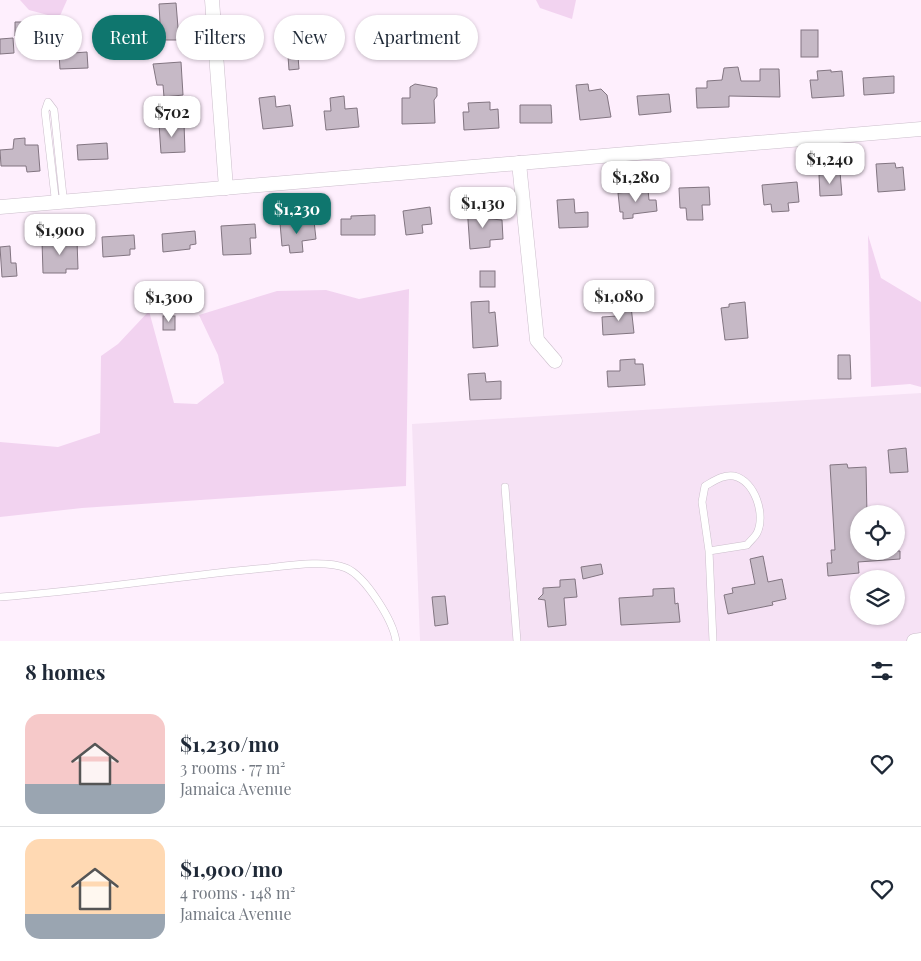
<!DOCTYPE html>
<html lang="en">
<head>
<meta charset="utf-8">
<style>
  :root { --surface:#fff; --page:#f2f2f3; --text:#1f2937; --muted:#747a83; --line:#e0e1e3; --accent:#0f766e }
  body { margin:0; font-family:"Playfair Display",serif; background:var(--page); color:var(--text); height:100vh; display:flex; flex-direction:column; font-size:19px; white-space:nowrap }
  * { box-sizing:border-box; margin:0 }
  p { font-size:16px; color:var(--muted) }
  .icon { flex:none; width:28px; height:28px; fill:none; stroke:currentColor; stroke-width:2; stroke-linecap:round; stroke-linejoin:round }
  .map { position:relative; height:641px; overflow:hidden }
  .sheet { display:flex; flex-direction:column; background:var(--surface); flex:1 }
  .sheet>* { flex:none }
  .banner { position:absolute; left:15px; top:15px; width:500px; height:45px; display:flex; gap:10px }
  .controls { position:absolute; left:850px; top:505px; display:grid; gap:10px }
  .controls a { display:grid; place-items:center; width:55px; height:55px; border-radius:50%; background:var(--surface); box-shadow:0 1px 4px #0004; font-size:25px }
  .price { position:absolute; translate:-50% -42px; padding:0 11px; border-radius:10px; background:#fff; color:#222; font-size:16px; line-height:32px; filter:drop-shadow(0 1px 2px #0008) }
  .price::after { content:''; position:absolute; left:50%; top:30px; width:15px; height:11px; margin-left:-8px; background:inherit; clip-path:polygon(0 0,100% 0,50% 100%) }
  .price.selected { background:var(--accent); color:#fff }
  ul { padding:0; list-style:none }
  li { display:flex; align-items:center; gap:15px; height:125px; padding:0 25px }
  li+li { border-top:1px solid var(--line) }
  li span { display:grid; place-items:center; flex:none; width:140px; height:100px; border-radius:15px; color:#555 }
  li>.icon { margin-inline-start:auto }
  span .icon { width:60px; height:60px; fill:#fffc; stroke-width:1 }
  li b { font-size:21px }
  h2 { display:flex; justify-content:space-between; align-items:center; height:60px; padding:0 25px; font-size:21px }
  .chip { padding:0 18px; border-radius:22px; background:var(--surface); box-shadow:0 1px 4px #0004; font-size:18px; line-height:45px }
  .chip.selected { background:var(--accent); color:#fff }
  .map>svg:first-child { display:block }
</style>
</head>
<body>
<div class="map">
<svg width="921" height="641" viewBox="0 0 921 641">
  <rect width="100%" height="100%" fill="#feeffd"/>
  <path fill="#f6e2f5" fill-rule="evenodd" d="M921 393V641H420L412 424ZM859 514H896V551H859ZM859 579H896V616H859Z"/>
  <g fill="#f2d3f0">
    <path d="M20 0H67L59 18 29 10Z"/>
    <path d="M536 0H576L572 19 540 8Z"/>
    <path d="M868 235 881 278 921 302V387L910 384 871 387Z"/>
    <path d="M409 289 406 486 82 508 0 517V442L58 447 100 433 101 356 118 344 149 311 174 403 197 404 224 383 218 355 199 315 277 291 326 290 359 299Z"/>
  </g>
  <g fill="#c6b9c6" stroke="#827581">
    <path d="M176 3 179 40H155L154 24 160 23 159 4Z"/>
    <path d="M15 22H26V35L15 36Z"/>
    <rect x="296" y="23" width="11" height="26"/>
    <rect x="801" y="30" width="17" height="27"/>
    <path d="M13 38 14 53 0 54V39Z"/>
    <path d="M127 39 129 51 114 53 113 41Z"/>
    <path d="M87 52 88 68 60 69 59 54Z"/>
    <path d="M288 56H298L299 69 289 70Z"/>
    <path d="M181 62 183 95 164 97 163 85H157L153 64Z"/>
    <path d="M738 67 741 81H760V69H779L780 97 729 96V107L697 108 696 88H707V81L722 80 724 68Z"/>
    <path d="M831 70V72L842 71 844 96 812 98 810 80H818L817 71Z"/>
    <path d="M894 76V93L864 95 863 78Z"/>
    <path d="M415 84 437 88V96L434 100 435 123 402 124V98H410V87Z"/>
    <path d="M588 84 589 91 601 89 607 95 611 117 580 120 576 85Z"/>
    <path d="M669 94 671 112 639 115 637 96Z"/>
    <path d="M275 96 276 107 290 105 293 126 263 129 259 98Z"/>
    <path d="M344 96 345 109 357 108 359 127 326 130 324 111H331L330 98Z"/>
    <path d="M490 102V110L498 109 499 128 464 130 463 112H469L468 103Z"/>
    <path d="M520 105H551L552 123H520Z"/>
    <path d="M184 123 185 152 161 153 159 124Z"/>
    <path d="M25 138V145H38L40 171 27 172 26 166H1L0 150 13 149 14 139Z"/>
    <path d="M107 143 108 159 78 160 77 145Z"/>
    <path d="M895 163 896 168 903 167 905 190 878 192 876 164Z"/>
    <path d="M840 172 842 195 820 196 819 175Z"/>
    <path d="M797 182 799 202 788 203 789 211 772 212 771 204 764 205 762 185Z"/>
    <path d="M709 187 710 205H702L703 220H687L686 208H680L679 188Z"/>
    <path d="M648 190 649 200H656L657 211 633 214V218L623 219V212H620L618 193Z"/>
    <path d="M574 199 575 213 588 212V227L559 228 557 200Z"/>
    <path d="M480 205 481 218 502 220 503 239 490 240V247L470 249 467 206Z"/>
    <path d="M430 207 432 224 422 225 423 233 406 235 403 211Z"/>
    <path d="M375 215V235H341V219H351V216Z"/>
    <path d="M301 221V223L314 221 316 239 302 241 303 252 290 253 289 245 282 246 280 223Z"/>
    <path d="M255 224 256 238H250L251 254 223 255 221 226Z"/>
    <path d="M195 231 196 244 190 245V249L163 252 162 234Z"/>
    <path d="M134 235 135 249H130V255L103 257 102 237Z"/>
    <path d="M77 240 78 269H66V273H43L42 241Z"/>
    <path d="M10 246 11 263H16L17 276 2 277 0 247Z"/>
    <rect x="480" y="271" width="15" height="16"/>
    <path d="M489 301V313L495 312 498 346 473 348 471 302Z"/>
    <path d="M745 302 748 338 725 340 721 308 729 307V304Z"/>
    <path d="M631 306 634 333 603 335 602 317 617 316 616 307Z"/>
    <rect x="163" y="316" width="12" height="14"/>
    <path d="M838 355H850L851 379H838Z"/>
    <path d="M635 359V364H643L645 385 608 387 607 371H620V360Z"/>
    <path d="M485 373 486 382 501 381V399L470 400 468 374Z"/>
    <path d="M906 448 908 472 890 473 888 450Z"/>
    <path d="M847 464 848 468 866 467 867 514H859V551H900V559L858 562 859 573 828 576 827 563H832L831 550H835L830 465Z"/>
    <path d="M763 556 768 582 782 579 786 599 772 602 773 605 728 614 724 595 733 593 732 588 755 584 750 559Z"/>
    <path d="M601 564 603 574 583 579 581 567Z"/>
    <path d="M575 579 577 597 564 598 566 625 548 627 545 600 538 599 543 594V588L560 587V580Z"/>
    <path d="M674 588 675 604 678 603 680 622 621 625 619 598 653 596V589Z"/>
    <path d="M445 596 448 624 435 626 432 597Z"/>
  </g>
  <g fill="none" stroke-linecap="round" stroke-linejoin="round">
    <g stroke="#cbbecb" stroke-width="8">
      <g id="service">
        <path d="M48 102 54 110 63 196 59 202 55 197 45 111Z"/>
        <path d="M505 487 517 641"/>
        <path d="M709 551 747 545C750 541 755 537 757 533 766 515 755 481 734 476 724 474 714 481 705 486L702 502 709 551 713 641"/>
        <path d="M0 597C86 591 171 577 256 569 281 567 323 559 346 568 365 576 393 620 396 641"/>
      </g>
    </g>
    <g stroke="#cbbecb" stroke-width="15">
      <g id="minor">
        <path d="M212 0 226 188"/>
        <path d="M519 163 537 340 555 361"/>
        <path d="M0 207 921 129"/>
        <path d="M914 641 921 640"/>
      </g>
    </g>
    <use href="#service" stroke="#fff" stroke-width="7"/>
    <use href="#minor" stroke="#fff" stroke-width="14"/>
  </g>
</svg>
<div class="controls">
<a><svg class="icon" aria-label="locate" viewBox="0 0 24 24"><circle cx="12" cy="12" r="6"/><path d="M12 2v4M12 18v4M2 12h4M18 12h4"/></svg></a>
<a><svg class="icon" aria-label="layers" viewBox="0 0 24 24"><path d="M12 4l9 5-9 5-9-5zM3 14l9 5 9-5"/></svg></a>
</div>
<b class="price" style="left:172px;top:138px">$702</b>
<b class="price" style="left:830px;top:185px">$1,240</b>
<b class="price" style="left:636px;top:203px">$1,280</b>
<b class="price" style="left:483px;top:229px">$1,130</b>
<b class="price selected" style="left:297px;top:235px">$1,230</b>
<b class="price" style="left:60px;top:256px">$1,900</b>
<b class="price" style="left:619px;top:322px">$1,080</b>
<b class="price" style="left:169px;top:323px">$1,300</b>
<div class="banner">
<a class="chip">Buy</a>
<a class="chip selected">Rent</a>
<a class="chip">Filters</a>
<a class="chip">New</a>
<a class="chip">Apartment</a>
</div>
</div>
<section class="sheet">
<h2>8 homes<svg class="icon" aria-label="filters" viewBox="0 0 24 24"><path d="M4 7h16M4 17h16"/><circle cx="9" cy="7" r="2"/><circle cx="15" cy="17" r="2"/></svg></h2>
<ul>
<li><span style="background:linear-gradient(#f6c9c9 70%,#9aa5b1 0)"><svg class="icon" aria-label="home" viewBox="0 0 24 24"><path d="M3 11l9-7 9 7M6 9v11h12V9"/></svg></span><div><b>$1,230/mo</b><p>3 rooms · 77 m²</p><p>Jamaica Avenue</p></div><svg class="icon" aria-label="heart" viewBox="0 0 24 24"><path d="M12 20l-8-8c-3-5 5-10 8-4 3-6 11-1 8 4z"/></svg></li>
<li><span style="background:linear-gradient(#ffd9b3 75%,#9aa5b1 0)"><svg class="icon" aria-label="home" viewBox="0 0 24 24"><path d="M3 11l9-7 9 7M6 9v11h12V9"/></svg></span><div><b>$1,900/mo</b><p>4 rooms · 148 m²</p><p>Jamaica Avenue</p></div><svg class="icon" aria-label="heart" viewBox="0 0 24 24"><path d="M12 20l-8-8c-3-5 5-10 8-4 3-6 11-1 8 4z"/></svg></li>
</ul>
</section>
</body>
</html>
